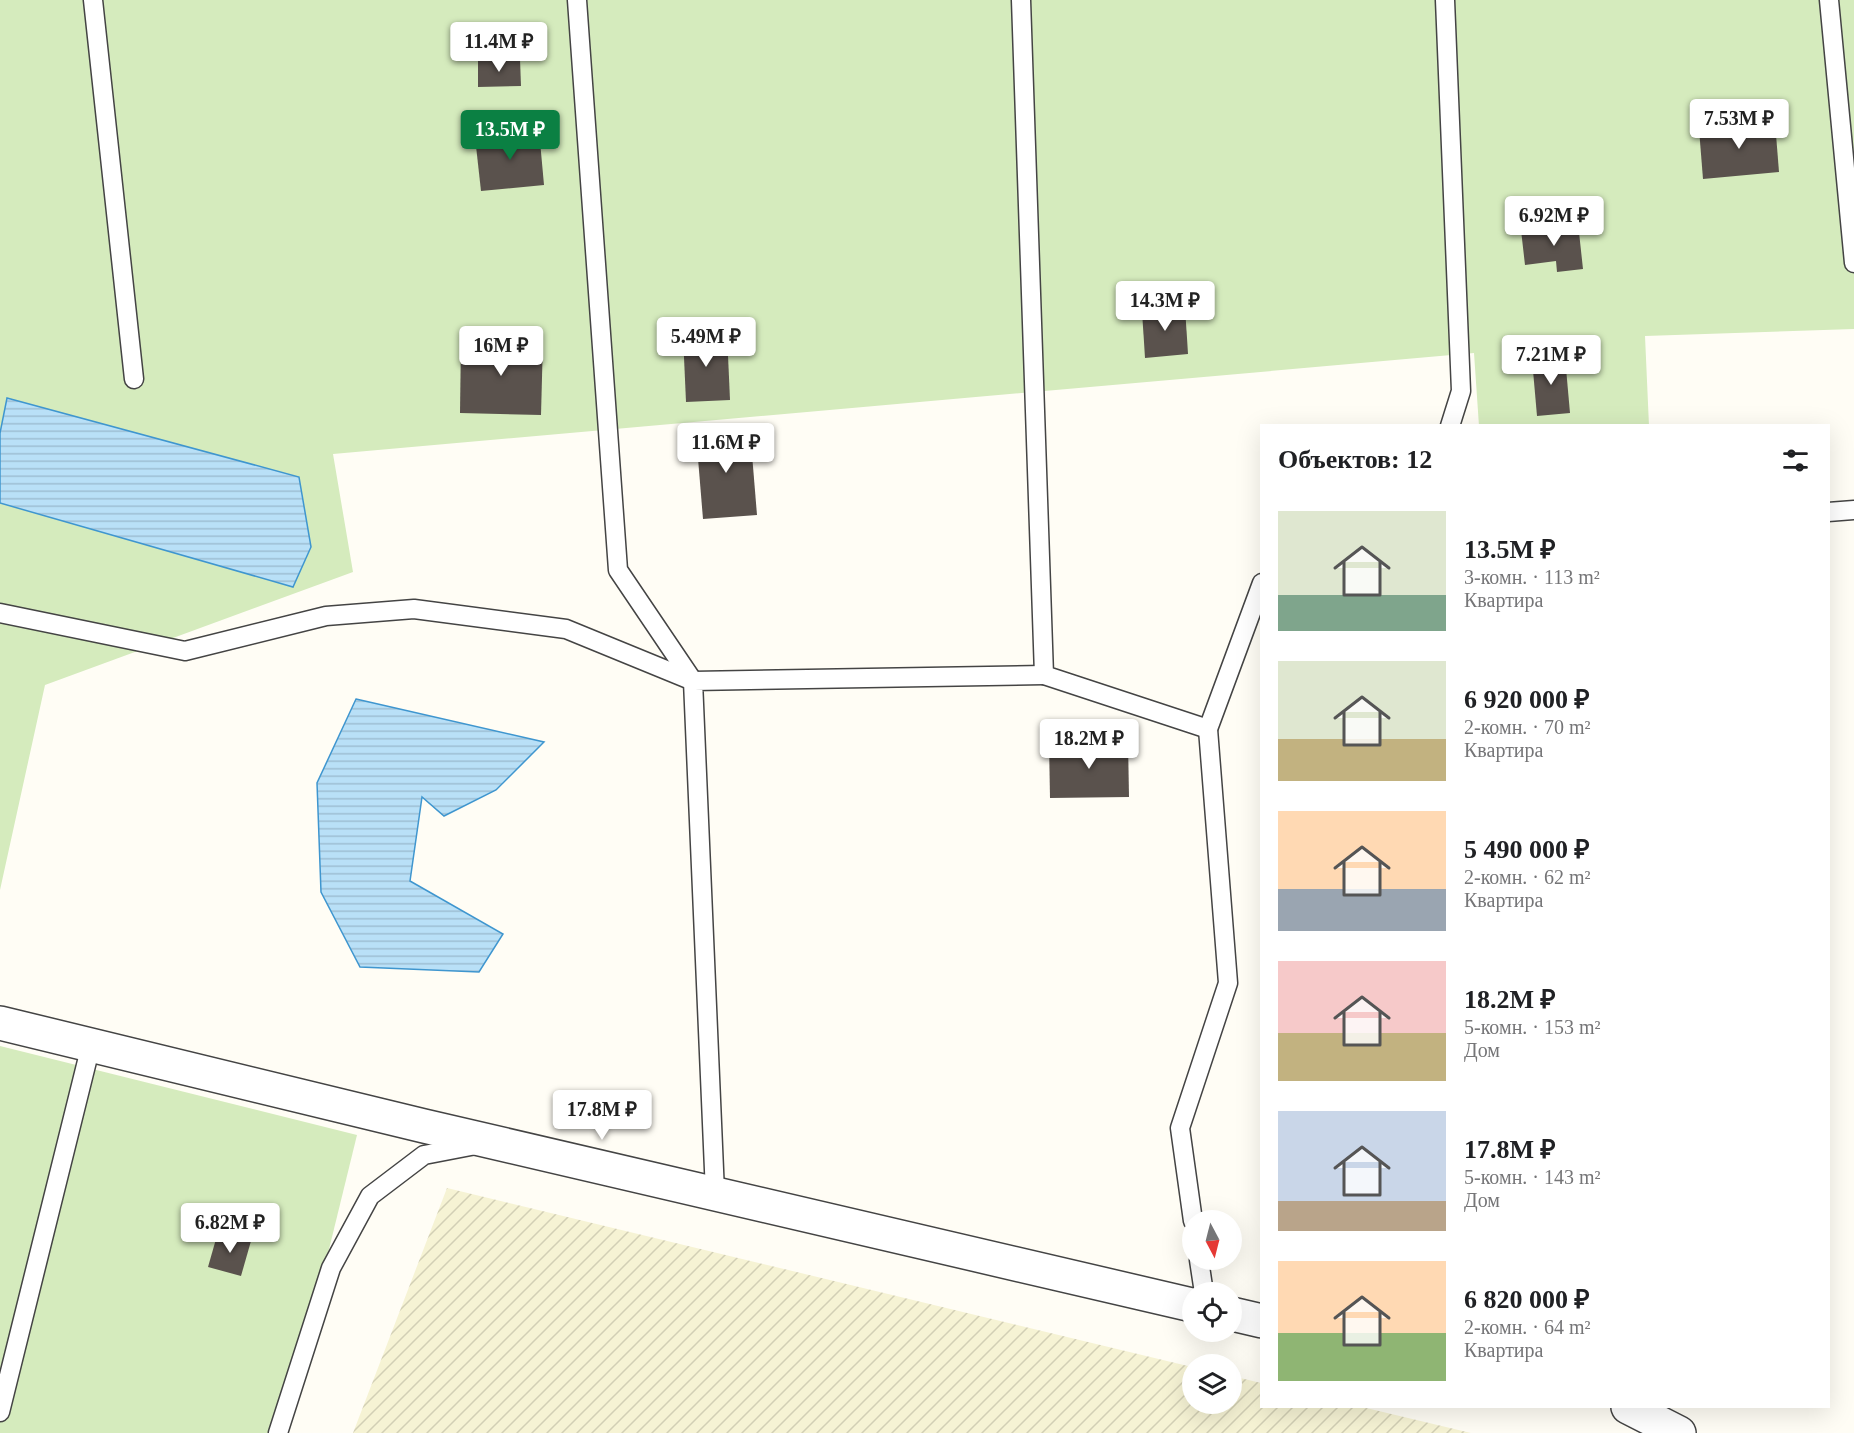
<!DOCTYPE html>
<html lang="ru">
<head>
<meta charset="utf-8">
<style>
  :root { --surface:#fff; --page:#f2f2f2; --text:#202124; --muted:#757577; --accent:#0b8043 }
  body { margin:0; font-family:"Times New Roman",serif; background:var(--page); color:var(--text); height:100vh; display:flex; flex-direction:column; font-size:22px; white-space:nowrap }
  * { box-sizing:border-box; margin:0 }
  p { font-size:20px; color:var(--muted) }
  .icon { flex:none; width:33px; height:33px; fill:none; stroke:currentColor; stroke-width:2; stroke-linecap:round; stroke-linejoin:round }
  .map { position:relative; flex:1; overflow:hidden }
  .side { position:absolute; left:1260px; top:424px; width:570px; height:984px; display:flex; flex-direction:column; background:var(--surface); border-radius:0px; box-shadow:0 6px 24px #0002 }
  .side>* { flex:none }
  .needle { width:39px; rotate:173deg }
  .tools { position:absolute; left:1182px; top:1210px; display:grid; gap:12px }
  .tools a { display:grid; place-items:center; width:60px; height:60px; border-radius:50%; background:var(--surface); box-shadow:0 6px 24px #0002; font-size:30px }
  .price { position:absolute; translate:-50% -51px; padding:0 14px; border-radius:6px; background:#fff; color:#222; font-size:20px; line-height:39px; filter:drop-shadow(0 2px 3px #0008) }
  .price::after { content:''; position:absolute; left:50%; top:36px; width:18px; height:14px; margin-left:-9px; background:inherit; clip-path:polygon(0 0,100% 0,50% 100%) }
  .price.on { background:var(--accent); color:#fff }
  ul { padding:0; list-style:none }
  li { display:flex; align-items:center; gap:18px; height:150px; padding:0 18px }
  li span { display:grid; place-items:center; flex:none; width:168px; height:120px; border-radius:0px; color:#555 }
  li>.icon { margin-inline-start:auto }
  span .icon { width:72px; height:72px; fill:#fffc; stroke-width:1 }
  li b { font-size:26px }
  h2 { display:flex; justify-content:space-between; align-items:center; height:72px; padding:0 18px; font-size:26px }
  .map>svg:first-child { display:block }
</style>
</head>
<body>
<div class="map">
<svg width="1854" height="1433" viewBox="0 0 1854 1433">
  <defs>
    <pattern id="farmland-furrows" width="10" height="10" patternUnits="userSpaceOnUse" patternTransform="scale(1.5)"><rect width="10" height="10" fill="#f6f3d4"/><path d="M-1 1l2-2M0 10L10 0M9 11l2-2" fill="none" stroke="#d2cfb5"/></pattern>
    <pattern id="water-rules" width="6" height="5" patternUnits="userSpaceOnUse" patternTransform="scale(1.5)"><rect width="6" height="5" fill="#b9e0f7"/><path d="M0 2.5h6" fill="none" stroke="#9ebfd3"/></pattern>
  </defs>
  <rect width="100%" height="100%" fill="#fffdf5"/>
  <path fill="url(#farmland-furrows)" d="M447 1188 1192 1367V1404H1232V1376L1261 1383 1262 1407H1362L1471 1433H353Z"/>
  <g fill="#d5ebbd">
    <path d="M0 0H1854V329L1645 336 1649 426H1479L1474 353 333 454 353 572 45 685 0 890Z"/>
    <path d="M0 1046 357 1135 284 1433H0Z"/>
  </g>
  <g fill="url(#water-rules)" stroke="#3f96cf" stroke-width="1.5">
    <path d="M7 398 299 477 311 547 293 587 0 503V433Z"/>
    <path d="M356 699 544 742 496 790 444 816 422 797 410 881 503 934 479 972 360 967 321 892 317 783Z"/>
  </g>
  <g fill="#5a524d">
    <path d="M520 59 521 86 478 87V61Z"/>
    <path d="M1775 122 1779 172 1703 179 1699 129Z"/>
    <path d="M539 130 544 185 481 191 475 137Z"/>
    <path d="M1578 223 1583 269 1557 272 1556 261 1525 265 1521 230Z"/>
    <path d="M1185 307 1188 354 1145 358 1142 311Z"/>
    <path d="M727 333 730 400 686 402 683 335Z"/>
    <path d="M461 339 543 340 541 415 460 413Z"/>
    <path d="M1565 357 1570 413 1537 416 1532 359Z"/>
    <path d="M750 430 757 515 703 519 696 434Z"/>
    <path d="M1128 741 1129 797 1050 798 1049 742Z"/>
    <path d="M218 1232 251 1241 241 1276 208 1267Z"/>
  </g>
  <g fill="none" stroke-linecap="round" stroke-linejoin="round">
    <g stroke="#444" stroke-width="21">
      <g id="lane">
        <path d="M93 0 134 379"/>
        <path d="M577 0 618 570 693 681"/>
        <path d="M1021 0 1044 675 1208 729"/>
        <path d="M1445 0 1461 391 1450 426"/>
        <path d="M1829 0 1854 263"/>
        <path d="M1828 512 1854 510"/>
        <path d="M0 613 185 651 326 616 414 609 566 629 693 681"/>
        <path d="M715 1193 693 681 1044 675"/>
        <path d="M1193 1221 1180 1128 1228 983 1208 729 1262 583"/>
        <path d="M1199 1260 1204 1293"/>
        <path d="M0 1412 91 1045"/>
        <path d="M278 1433 331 1268 370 1196 424 1155 476 1145"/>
      </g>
    </g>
    <g stroke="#444" stroke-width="36">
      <g id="street">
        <path d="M0 1023 424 1126 1192 1305"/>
        <path d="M1232 1314 1262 1321"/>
        <path d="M1628 1407 1679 1433"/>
      </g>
    </g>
    <use href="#lane" stroke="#fff" stroke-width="18"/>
    <use href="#street" stroke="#fff" stroke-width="33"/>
  </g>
</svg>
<div class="tools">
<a><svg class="needle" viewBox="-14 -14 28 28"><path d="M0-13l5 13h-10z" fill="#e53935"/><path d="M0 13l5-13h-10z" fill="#757577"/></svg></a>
<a><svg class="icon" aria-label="locate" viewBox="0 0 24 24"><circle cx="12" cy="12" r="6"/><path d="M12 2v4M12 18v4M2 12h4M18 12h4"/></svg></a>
<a><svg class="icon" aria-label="layers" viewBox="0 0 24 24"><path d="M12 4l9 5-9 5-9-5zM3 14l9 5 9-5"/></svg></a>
</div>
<b class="price" style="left:499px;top:73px">11.4M ₽</b>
<b class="price" style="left:1739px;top:150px">7.53M ₽</b>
<b class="price on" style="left:510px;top:161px">13.5M ₽</b>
<b class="price" style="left:1554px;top:247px">6.92M ₽</b>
<b class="price" style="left:1165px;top:332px">14.3M ₽</b>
<b class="price" style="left:706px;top:368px">5.49M ₽</b>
<b class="price" style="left:501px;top:377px">16M ₽</b>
<b class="price" style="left:1551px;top:386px">7.21M ₽</b>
<b class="price" style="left:726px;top:474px">11.6M ₽</b>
<b class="price" style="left:1089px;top:770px">18.2M ₽</b>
<b class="price" style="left:602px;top:1141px">17.8M ₽</b>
<b class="price" style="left:230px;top:1254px">6.82M ₽</b>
<section class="side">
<h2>Объектов: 12<svg class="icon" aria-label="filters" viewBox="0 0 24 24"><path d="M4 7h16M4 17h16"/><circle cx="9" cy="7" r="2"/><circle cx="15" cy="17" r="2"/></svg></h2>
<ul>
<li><span style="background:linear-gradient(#dfe7d0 70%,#7fa58c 0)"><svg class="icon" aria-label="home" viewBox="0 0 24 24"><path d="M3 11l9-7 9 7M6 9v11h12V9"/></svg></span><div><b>13.5M ₽</b><p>3-комн. · 113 m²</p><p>Квартира</p></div></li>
<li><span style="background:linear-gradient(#dfe7d0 65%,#c2b280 0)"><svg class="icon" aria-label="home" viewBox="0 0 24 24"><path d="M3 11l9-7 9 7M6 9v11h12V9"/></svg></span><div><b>6 920 000 ₽</b><p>2-комн. · 70 m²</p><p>Квартира</p></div></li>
<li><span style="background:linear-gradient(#ffd9b3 65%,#9aa5b1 0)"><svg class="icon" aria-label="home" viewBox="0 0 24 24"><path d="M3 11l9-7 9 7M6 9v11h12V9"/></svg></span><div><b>5 490 000 ₽</b><p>2-комн. · 62 m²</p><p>Квартира</p></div></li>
<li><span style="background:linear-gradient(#f6c9c9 60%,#c2b280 0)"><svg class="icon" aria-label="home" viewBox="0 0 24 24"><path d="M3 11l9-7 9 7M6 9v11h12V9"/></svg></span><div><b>18.2M ₽</b><p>5-комн. · 153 m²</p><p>Дом</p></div></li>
<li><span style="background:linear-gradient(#c9d6e8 75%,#b9a48a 0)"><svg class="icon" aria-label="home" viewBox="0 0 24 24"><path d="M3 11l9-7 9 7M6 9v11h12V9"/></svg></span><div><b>17.8M ₽</b><p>5-комн. · 143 m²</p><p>Дом</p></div></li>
<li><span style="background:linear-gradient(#ffd9b3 60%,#8fb573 0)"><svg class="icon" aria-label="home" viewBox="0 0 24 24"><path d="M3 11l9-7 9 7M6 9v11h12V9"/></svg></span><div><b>6 820 000 ₽</b><p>2-комн. · 64 m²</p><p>Квартира</p></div></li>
</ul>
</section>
</div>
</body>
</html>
